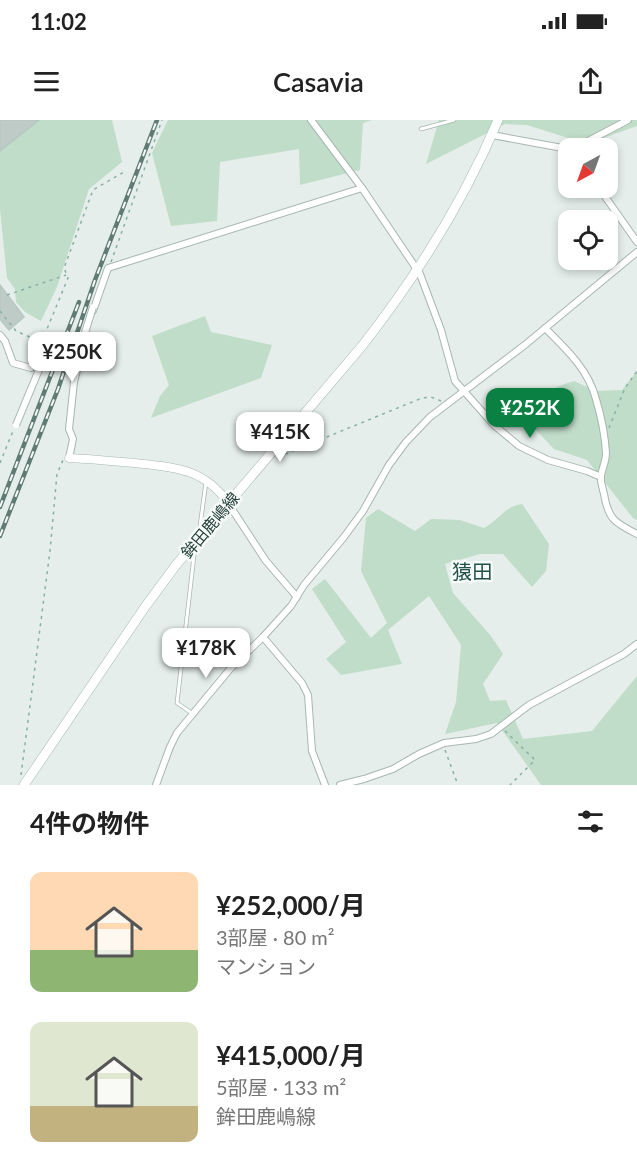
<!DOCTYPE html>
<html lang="ja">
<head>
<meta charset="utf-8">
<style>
  :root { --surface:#fff; --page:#f2f2f2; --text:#222; --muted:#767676; --accent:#0b8043 }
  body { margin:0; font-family:Lato,"Noto Sans JP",sans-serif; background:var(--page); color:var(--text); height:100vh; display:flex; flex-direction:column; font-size:22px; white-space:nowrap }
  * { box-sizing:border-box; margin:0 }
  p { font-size:20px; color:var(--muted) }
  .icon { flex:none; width:33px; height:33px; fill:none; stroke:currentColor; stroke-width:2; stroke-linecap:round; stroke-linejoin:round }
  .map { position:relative; height:665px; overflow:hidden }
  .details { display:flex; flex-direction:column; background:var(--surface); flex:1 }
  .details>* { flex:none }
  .needle { width:39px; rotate:221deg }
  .controls { position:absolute; left:558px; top:18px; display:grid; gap:12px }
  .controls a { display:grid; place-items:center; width:60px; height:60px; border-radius:12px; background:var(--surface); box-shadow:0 3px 9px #0003; font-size:30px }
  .price { position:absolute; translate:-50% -51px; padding:0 14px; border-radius:12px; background:#fff; color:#222; font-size:20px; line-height:39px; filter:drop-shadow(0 2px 3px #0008) }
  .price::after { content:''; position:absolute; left:50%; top:36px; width:18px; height:14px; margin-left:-9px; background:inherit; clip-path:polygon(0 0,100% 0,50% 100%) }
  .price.current { background:var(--accent); color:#fff }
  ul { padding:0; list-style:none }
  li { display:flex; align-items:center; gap:18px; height:150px; padding:0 30px }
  li span { display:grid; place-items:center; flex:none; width:168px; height:120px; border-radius:12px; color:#555 }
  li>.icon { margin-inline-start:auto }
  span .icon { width:72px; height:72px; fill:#fffc; stroke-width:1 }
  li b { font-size:26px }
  h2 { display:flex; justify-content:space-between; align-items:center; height:72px; padding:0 30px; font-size:26px }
  .status { display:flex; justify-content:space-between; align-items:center; height:42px; padding:0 30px; background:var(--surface); direction:ltr }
  .status svg { height:16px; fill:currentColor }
  header { display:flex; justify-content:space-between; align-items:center; height:78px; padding:0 30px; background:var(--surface); font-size:27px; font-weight:600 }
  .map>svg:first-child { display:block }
</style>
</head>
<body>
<div class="status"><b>11:02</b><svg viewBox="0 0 49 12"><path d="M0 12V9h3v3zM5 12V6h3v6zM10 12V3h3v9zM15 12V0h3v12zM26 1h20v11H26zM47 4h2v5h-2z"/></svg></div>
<header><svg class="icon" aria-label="menu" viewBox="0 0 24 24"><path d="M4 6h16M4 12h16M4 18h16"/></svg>Casavia<svg class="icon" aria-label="share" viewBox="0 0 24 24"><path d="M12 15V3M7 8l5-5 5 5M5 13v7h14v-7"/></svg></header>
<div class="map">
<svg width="637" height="665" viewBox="0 0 637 665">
  <rect width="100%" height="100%" fill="#e5eeea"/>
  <g fill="#c0ddc9">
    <path d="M0 0H112L122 42 89 69 57 167 41 201 25 192 16 182 15 169 7 158 0 89Z"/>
    <path d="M168 0H372L363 3 360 50 300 65 299 29 220 42 217 101 171 106 152 33Z"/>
    <path d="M439 0H637V6L587 24 527 5 505 4 426 44Z"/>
    <path d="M205 196 211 212 272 225 261 258 151 298 160 276 169 265 152 216Z"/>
    <path d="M637 251V400L633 398 587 340 554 329 523 296C541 275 547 269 574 261L596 271 622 270Z"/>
    <path d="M522 384 549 424 546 451 532 467 503 434H480L445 444 453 473 491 516 503 534 483 564 490 581 506 580 523 619 592 611 637 556V665H541L497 603 445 614 456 582 461 525 429 476 388 510 402 544 341 555 326 539 346 522 312 469 325 459 371 518 387 503 361 451 366 398 378 389 415 411 431 399 460 400 484 408C499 400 505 386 522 384Z"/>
  </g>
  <g fill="#becbc7" stroke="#b8c7c2" stroke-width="1.5">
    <path d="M0 0H39L0 31Z"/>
    <path d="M0 165 24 197 9 210 0 199Z"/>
  </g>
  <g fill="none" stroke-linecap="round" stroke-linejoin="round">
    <g stroke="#a8b6b1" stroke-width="4.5">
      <g id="service">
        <path d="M421 9 454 0"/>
        <path d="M200 414V406L206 362"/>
        <path d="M193 594 177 583 195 427"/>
      </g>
    </g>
    <g stroke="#a8b6b1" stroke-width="8">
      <g id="minor">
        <path d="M311 0 362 68 420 154 441 210 455 261 494 305 519 326 548 340 587 351 601 357"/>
        <path d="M492 15 568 29"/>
        <path d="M575 28 628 0"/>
        <path d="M599 68 637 122"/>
        <path d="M93 191 108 148 362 68"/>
        <path d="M545 208C566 229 588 249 596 279 601 296 605 316 606 333 606 342 602 348 601 356 600 361 603 369 604 374 608 399 615 403 637 414"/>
        <path d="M0 215 5 221 13 243 31 248"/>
        <path d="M69 338 73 319 69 309 74 262 83 227"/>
        <path d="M228 383 266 441 297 477"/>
        <path d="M263 517 302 563 308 575 312 631 325 665"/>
        <path d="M156 665 170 627 177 613 230 549 263 517 291 486 304 465 344 417 363 391 389 345 406 322 430 297 526 224 637 132"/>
        <path d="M340 665 364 659 393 649 419 634 444 623 476 619 491 614 529 585 624 534 637 524"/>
      </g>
    </g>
    <g stroke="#a8b6b1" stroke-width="9">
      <path id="tertiary" d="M69 338C91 339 112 341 134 343 173 347 204 348 228 383"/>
    </g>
    <g stroke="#a4b9b3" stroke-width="10">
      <path id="secondary" d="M24 665 145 487 176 445 362 226C416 157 464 81 498 0"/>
    </g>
    <g stroke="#88b0a5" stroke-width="1.5" stroke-dasharray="3 4.5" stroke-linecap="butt">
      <path d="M111 142 162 0"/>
      <path d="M7 175 66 155"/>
      <path d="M0 191 16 211 41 222"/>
      <path d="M41 235 44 219"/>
      <path d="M33 243 68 158 64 148 93 70 124 52"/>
      <path d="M609 308 625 268 637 251"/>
      <path d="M278 337 422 278 431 277 441 281"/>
      <path d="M0 343 13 311"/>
      <path d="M505 611 535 640 510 665"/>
      <path d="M445 630 458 665"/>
      <path d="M21 655 50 431 57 354 63 340"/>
    </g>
    <use href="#service" stroke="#fff" stroke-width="3"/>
    <use href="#minor" stroke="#fff" stroke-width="6"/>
    <use href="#tertiary" stroke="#fff" stroke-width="8"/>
    <use href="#secondary" stroke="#fff" stroke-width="9"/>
    <g stroke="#607a74" stroke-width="4.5">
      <g id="rail">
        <path d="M0 387 79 182"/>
        <path d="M0 416 58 269 95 160 157 0"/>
      </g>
    </g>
    <use href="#rail" stroke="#f6faf8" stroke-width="2" stroke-dasharray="7" stroke-linecap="butt"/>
    <g stroke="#a8b6b1" stroke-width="8" stroke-linecap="butt">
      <path id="minor-bridge" d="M16 305 43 240 73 251 93 187"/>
    </g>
    <use href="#minor-bridge" stroke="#fff" stroke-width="6"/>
  </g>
  <g text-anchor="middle" stroke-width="5" stroke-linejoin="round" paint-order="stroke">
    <g font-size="16" fill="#253f39" stroke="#f6faf8">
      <text transform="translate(210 405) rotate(-50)" y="6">鉾田鹿嶋線</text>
    </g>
    <g font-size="20" fill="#225147" stroke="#f6faf8">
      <text x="472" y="459">猿田</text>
    </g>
  </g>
</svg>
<div class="controls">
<a><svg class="needle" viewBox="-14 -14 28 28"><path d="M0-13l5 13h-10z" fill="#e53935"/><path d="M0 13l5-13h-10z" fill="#767676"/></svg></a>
<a><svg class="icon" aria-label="locate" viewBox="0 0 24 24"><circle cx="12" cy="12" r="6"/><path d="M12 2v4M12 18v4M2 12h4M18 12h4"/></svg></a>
</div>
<b class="price" style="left:72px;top:263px">¥250K</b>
<b class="price current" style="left:530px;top:319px">¥252K</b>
<b class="price" style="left:280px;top:343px">¥415K</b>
<b class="price" style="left:206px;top:559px">¥178K</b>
</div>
<section class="details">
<h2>4件の物件<svg class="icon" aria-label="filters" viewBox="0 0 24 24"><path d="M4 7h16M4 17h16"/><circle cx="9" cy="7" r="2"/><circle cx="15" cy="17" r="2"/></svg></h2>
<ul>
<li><span style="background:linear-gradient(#ffd9b3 65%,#8fb573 0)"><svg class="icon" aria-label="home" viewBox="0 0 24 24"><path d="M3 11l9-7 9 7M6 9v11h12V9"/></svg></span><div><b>¥252,000/月</b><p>3部屋 · 80 m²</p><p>マンション</p></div></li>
<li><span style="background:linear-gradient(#dfe7d0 70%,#c2b280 0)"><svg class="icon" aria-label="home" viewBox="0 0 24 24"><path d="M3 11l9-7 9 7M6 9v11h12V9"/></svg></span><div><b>¥415,000/月</b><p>5部屋 · 133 m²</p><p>鉾田鹿嶋線</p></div></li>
</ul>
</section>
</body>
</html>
